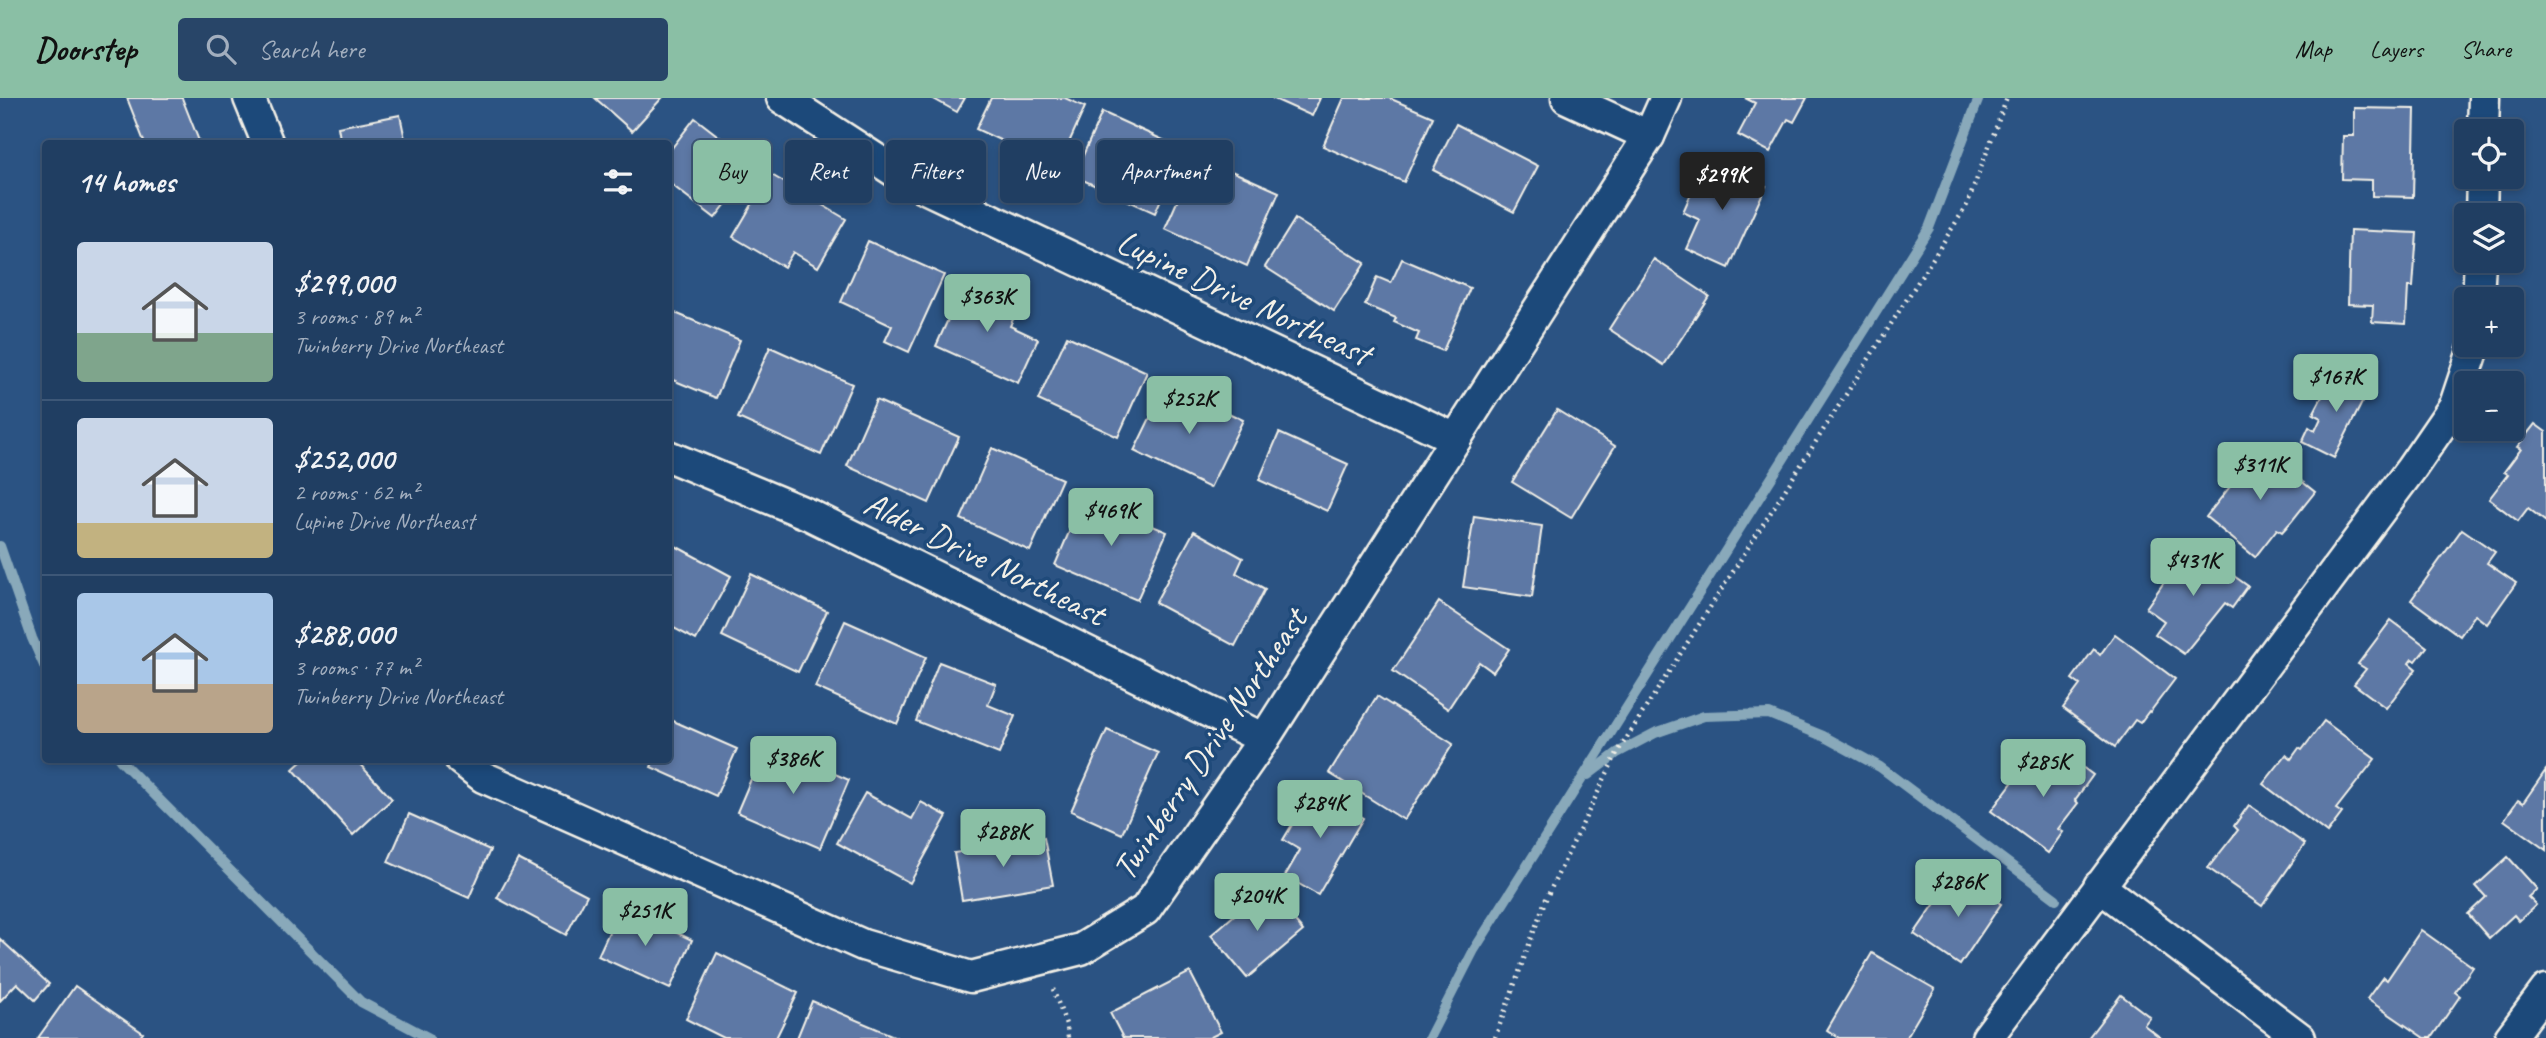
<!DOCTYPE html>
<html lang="en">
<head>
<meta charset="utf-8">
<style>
  :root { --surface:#203e62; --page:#284568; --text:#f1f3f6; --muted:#a2aebe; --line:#3d5777; --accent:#8abfa5 }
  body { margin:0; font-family:Caveat,sans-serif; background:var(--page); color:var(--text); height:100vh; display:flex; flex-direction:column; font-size:26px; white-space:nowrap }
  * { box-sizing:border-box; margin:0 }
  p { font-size:23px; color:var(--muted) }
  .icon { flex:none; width:38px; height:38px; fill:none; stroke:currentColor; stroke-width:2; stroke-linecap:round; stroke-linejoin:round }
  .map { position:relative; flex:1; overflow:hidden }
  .drawer { position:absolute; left:42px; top:42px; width:630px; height:623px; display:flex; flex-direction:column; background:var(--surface); border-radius:7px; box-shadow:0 4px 10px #0003,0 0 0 2px var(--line) }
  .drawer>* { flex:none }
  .top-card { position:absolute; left:693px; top:42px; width:665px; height:63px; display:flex; gap:14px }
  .buttons { position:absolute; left:2454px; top:21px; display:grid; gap:14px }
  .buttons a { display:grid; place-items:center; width:70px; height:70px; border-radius:7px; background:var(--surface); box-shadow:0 4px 10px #0003,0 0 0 2px var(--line); font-size:35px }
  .price { position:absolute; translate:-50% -60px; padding:0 16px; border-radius:7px; background:var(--accent); color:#111; font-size:23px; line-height:46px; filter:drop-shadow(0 2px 4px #0008) }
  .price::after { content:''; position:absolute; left:50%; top:42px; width:21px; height:16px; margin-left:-10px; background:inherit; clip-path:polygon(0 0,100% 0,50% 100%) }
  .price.selected { background:#222; color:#fff }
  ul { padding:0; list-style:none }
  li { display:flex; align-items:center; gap:21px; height:175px; padding:0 35px }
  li+li { border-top:2px solid var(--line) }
  li span { display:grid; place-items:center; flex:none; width:196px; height:140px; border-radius:7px; color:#555 }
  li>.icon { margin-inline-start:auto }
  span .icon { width:84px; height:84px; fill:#fffc; stroke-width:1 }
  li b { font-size:30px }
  h2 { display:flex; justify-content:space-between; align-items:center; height:84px; padding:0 35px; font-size:30px }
  .pill { padding:0 24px; border-radius:7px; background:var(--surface); box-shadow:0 4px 10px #0003,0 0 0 2px var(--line); font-size:24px; line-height:63px }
  .pill.selected { background:var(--accent); color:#111 }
  header { display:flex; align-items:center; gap:42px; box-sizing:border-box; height:98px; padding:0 35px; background:var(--accent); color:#111 }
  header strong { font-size:33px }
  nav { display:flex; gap:38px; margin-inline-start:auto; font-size:24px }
  .search { width:490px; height:63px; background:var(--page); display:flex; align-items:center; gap:18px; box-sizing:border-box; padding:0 24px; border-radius:7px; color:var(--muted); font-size:26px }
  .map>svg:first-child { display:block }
</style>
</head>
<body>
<header>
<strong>Doorstep</strong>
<div class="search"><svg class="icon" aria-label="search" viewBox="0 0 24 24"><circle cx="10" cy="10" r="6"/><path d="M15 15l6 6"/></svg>Search here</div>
<nav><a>Map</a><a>Layers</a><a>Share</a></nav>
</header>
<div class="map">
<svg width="2546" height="940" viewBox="0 0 2546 940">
  <rect width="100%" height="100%" fill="#2b5383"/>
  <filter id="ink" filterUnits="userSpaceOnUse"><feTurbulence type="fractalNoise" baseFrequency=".0143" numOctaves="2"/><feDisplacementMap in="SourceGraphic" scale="14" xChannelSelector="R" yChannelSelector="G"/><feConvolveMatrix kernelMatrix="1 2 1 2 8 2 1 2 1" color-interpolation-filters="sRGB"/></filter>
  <g filter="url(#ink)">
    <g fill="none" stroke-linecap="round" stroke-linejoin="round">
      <g stroke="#89a9ba" stroke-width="10">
        <path d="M0 448 32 540 46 572"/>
        <path d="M120 662 361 904 429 940"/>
        <path d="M1588 677 1617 655 1655 635 1704 618 1769 616 1823 638 1880 669 2056 801"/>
        <path d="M1429 940 1474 852 1929 130 1979 0"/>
      </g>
    </g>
    <g fill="#5d78a5" stroke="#f4f1e8" stroke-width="2">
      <path d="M127 0H182L199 43 193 46H145Z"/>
      <path d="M595 0H662L632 33Z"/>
      <path d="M932 0H965L957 14Z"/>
      <path d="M991 0H1065L1085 9 1058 69 976 31Z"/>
      <path d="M1272 0H1320L1312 18Z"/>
      <path d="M1344 0H1389L1433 19 1404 84 1323 48Z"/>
      <path d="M1745 0H1807L1794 24 1788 21 1770 54 1738 37 1755 5Z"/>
      <path d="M2354 10 2415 11 2413 99 2372 98V82L2342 81 2343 38H2354Z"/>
      <path d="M1102 14 1183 51 1155 115 1074 78Z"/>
      <path d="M400 17 406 46H341L338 29Z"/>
      <path d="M695 20 756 67 715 120 668 84V55Z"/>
      <path d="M1456 26 1538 68 1514 114 1433 72Z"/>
      <path d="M1197 58 1279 94 1247 168 1165 131Z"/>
      <path d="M1706 61 1766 88 1729 170 1687 151 1700 122 1683 114Z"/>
      <path d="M770 76 846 121 818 169 793 154 784 169 733 139Z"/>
      <path d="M1295 121 1365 165 1334 213 1265 169Z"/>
      <path d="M2350 132 2417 135 2413 189H2408L2406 226 2372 224 2373 207 2348 206Z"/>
      <path d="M868 143 944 177 909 254 885 243 892 228 841 204Z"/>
      <path d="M1402 161 1470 190 1443 253 1416 242 1419 235 1394 224 1396 220 1365 207 1377 179 1391 185Z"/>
      <path d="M1654 161 1709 198 1664 267 1609 231Z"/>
      <path d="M965 184 1019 208 1010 228 1038 241 1018 285 936 248Z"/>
      <path d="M668 212 740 242 716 300 668 280Z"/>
      <path d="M1067 238 1147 274 1118 339 1038 302Z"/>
      <path d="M770 249 852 286 821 357 738 320Z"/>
      <path d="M2335 274 2369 291 2334 360 2302 344 2309 329 2315 333 2321 320 2313 316Z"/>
      <path d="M1167 285 1243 322 1210 390 1134 353Z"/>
      <path d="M876 302 959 339 929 405 847 368Z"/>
      <path d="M1557 312 1615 348 1571 420 1512 384Z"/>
      <path d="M2535 326 2546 334V424L2528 410 2518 423 2489 401 2508 376 2504 374 2521 351 2517 349Z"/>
      <path d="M1279 335 1348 366 1327 413 1259 382Z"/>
      <path d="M2256 347 2315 394 2291 424 2282 434 2277 431 2255 459 2206 419 2243 372 2239 368Z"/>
      <path d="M992 350 1062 381 1030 453 961 421Z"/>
      <path d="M1084 399 1167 434 1137 502 1055 467Z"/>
      <path d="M1474 418 1542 428 1532 499 1463 489Z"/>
      <path d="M2462 431 2495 454 2487 465 2516 485 2487 526 2475 517 2460 538 2411 502Z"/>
      <path d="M1194 433 1243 460 1236 475 1265 491 1235 548 1155 505Z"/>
      <path d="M668 444 731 478 696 542 668 527Z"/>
      <path d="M2190 447 2248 488 2232 510 2225 505 2184 556 2155 536 2164 523 2146 510Z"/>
      <path d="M751 476 827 513 798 574 722 538Z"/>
      <path d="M1439 504 1509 551 1493 574 1479 564 1448 611 1393 573Z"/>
      <path d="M2391 522 2427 549 2416 563 2412 561 2409 565 2416 571 2386 610 2354 586 2366 571 2358 566Z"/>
      <path d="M845 523 926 559 897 626 815 589Z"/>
      <path d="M2115 536 2175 581 2150 614 2149 613 2140 625 2135 622 2115 649 2063 610 2080 587 2072 581 2094 551 2100 557Z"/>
      <path d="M939 564 996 586 988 607 1015 618 999 656 916 623Z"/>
      <path d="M1377 598 1453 646 1404 722 1329 675Z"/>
      <path d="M671 622 737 651 716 698 651 669 654 662H668V629Z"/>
      <path d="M2324 623 2375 661 2336 711 2342 715 2327 735 2263 686 2286 657 2291 661 2299 650 2302 652Z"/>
      <path d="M1107 632 1158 655 1122 736 1071 713Z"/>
      <path d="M766 646 849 682 820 750 737 714Z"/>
      <path d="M2035 654 2057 670 2066 657 2093 677 2075 702 2078 705 2058 731 2063 734 2048 755 1991 713Z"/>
      <path d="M303 662H356L392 701 353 737 293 671Z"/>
      <path d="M2546 672V752L2504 722 2518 702 2523 705Z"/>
      <path d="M1314 690 1363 720 1318 797 1285 778 1300 752 1283 742Z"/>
      <path d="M865 695 912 721 921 704 947 718 910 785 837 745Z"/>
      <path d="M2249 707 2305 746 2262 808 2208 770 2238 732 2234 728Z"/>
      <path d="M409 716 490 752 469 800 388 764Z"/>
      <path d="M1044 740 1053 787 962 802 954 755Z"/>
      <path d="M2508 759 2537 791 2528 799 2536 807 2519 823 2514 817 2489 840 2468 816 2486 799 2476 788Z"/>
      <path d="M518 761 587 797 566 837 497 800Z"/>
      <path d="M1956 775 2001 806 1960 867 1914 836Z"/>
      <path d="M1266 790 1303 833 1247 880 1211 837Z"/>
      <path d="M621 808 692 842 670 891 598 858Z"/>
      <path d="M2421 832 2473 869 2455 894 2460 898 2431 940H2424L2367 901 2383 879 2387 882Z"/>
      <path d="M0 841 49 886 35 902 17 885 0 903Z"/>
      <path d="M717 855 798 895 776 940H724L686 921Z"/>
      <path d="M1872 855 1935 891 1906 940H1839L1827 932Z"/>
      <path d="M1190 874 1221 934 1209 940H1123L1110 915Z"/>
      <path d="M75 888 143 935 139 940H38Z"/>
      <path d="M2121 897 2150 919 2144 927 2161 940H2088Z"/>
      <path d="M812 903 896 939V940H797Z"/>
    </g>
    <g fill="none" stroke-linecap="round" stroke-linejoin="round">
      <g stroke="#f4f1e8" stroke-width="35">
        <g id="street">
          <path d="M249 0 268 46"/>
          <path d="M782 0 908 82 1456 341"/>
          <path d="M1567 0 1649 38"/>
          <path d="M2483 33 2484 0"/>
          <path d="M2481 117 2482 79"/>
          <path d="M2478 201 2480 163"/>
          <path d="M668 358 810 417 1264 641"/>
          <path d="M461 662 483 679 863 847 971 879 1081 851 1145 812 1264 641 1649 38 1666 0"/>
          <path d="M2099 788 2300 940"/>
          <path d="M1987 940 2411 371 2455 307 2475 247"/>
          <path d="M2510 940 2546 892"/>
        </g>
      </g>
      <g stroke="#f4f1e8" stroke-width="4.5" stroke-dasharray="2 5" stroke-linecap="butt">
        <path d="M1053 891 1067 929 1068 940"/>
        <path d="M1495 940 1545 803 1617 655 1967 107 2007 0"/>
      </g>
      <use href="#street" stroke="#1f4a7a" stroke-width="30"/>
    </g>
  </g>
  <g text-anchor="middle" stroke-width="7" stroke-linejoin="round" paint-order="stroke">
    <g font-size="35" fill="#f4f1e8" stroke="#1f4a7a">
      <text transform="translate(1244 199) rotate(25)" y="12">Lupine Drive Northeast</text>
      <text transform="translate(985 460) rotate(26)" y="12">Alder Drive Northeast</text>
      <text transform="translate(1209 646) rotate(-56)" y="12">Twinberry Drive Northeast</text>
    </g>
  </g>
</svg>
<div class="buttons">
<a><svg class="icon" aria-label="locate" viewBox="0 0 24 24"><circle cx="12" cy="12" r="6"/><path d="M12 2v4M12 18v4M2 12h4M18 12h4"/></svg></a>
<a><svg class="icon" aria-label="layers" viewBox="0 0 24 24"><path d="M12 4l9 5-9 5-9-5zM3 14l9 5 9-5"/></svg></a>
<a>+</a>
<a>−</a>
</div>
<b class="price selected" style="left:1722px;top:114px">$299K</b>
<b class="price" style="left:987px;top:236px">$363K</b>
<b class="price" style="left:2336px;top:316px">$167K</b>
<b class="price" style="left:1189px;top:338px">$252K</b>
<b class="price" style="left:2260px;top:404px">$311K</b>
<b class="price" style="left:1111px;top:450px">$469K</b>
<b class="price" style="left:2193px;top:500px">$431K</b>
<b class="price" style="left:793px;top:698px">$386K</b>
<b class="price" style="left:2043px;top:701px">$285K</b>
<b class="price" style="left:1320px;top:742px">$284K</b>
<b class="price" style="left:1003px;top:771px">$288K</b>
<b class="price" style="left:1958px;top:821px">$286K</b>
<b class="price" style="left:1257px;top:835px">$204K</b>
<b class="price" style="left:645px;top:850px">$251K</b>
<div class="top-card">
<a class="pill selected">Buy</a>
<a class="pill">Rent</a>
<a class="pill">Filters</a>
<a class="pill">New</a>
<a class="pill">Apartment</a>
</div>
<section class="drawer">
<h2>14 homes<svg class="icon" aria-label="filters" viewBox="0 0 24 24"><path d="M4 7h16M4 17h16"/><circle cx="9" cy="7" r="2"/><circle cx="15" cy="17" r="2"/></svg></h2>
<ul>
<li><span style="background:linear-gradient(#c9d6e8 65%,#7fa58c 0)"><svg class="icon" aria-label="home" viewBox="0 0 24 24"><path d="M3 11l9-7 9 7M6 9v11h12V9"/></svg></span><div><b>$299,000</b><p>3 rooms · 89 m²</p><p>Twinberry Drive Northeast</p></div></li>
<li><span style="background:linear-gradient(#c9d6e8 75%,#c2b280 0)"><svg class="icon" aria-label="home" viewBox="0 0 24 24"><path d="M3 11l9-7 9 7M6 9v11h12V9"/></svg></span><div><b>$252,000</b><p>2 rooms · 62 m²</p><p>Lupine Drive Northeast</p></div></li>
<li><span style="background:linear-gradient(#a9c7e8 65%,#b9a48a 0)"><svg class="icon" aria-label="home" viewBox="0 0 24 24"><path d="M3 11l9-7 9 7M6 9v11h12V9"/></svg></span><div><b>$288,000</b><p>3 rooms · 77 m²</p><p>Twinberry Drive Northeast</p></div></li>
</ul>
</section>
</div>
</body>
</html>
